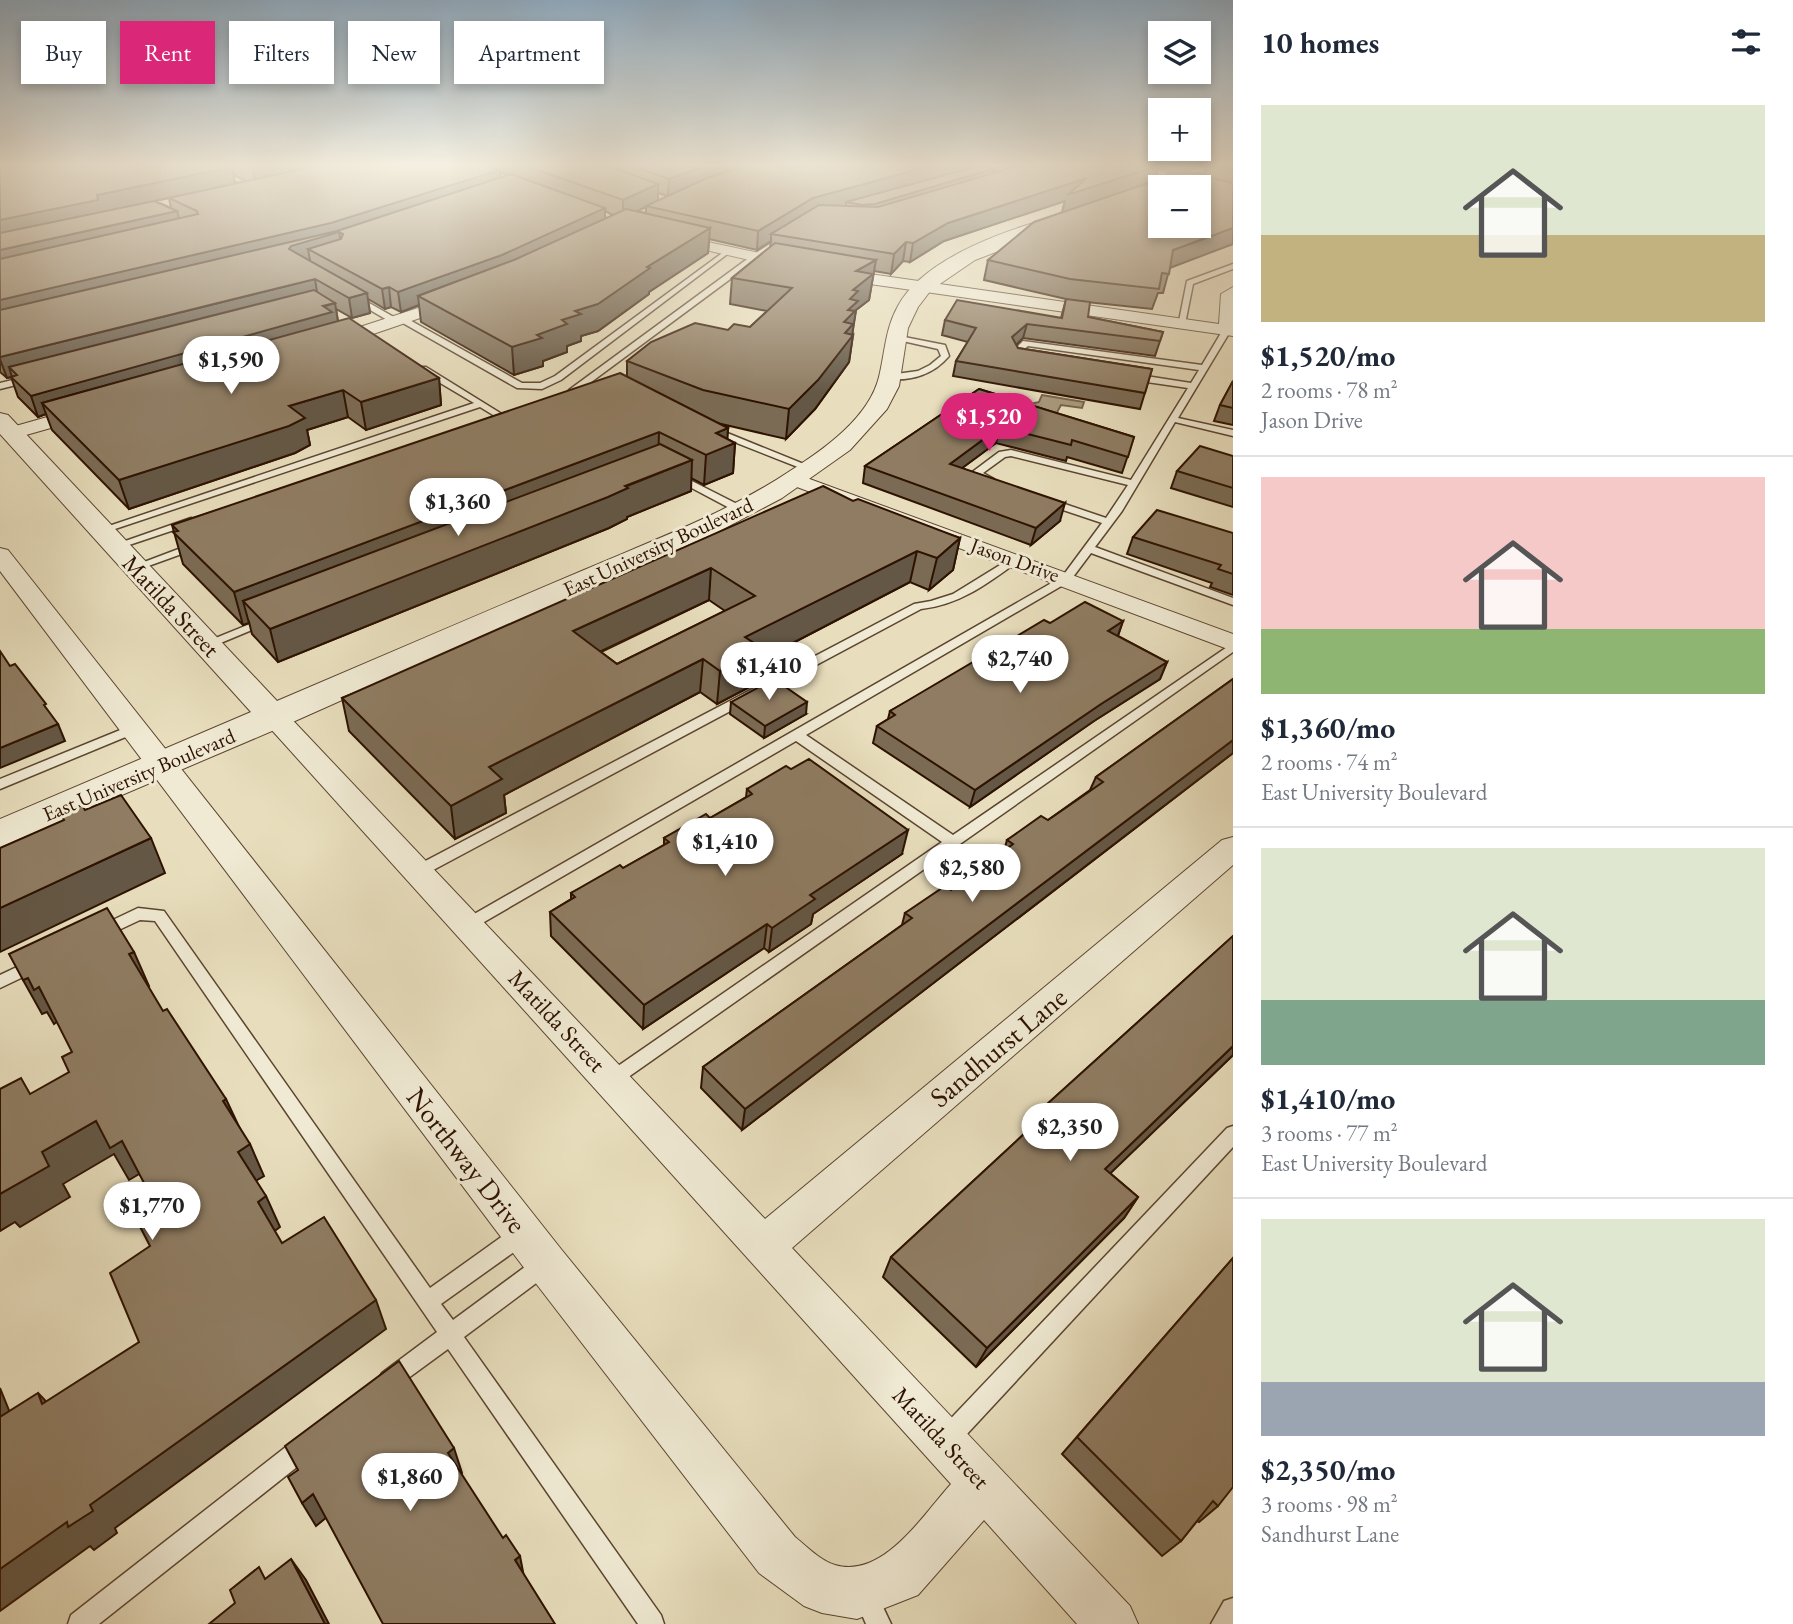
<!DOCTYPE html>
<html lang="en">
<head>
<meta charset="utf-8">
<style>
  :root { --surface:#fff; --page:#f2f2f3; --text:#1f2937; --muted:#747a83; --line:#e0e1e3; --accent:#db2777 }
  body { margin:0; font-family:"EB Garamond",serif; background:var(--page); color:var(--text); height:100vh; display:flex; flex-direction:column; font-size:26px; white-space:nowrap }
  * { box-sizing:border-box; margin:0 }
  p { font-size:23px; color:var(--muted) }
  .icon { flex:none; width:38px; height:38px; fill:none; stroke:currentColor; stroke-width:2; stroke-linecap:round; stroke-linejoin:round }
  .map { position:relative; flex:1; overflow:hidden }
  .drawer { display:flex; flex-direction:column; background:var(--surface); width:560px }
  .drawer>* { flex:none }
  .top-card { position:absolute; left:21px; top:21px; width:665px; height:63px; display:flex; gap:14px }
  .tools { position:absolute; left:1148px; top:21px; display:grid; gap:14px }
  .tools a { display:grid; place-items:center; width:63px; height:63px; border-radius:0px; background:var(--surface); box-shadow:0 4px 10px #0003; font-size:35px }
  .price { position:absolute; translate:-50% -60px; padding:0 16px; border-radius:24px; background:#fff; color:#222; font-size:23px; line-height:46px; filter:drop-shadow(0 2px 4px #0008) }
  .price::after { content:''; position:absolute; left:50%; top:42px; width:21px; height:16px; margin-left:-10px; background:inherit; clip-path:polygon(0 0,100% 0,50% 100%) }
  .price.current { background:var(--accent); color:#fff }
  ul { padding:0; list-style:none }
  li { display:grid; align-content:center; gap:14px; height:371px; padding:0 28px }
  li+li { border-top:2px solid var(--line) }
  li span { display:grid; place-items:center; height:217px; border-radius:0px; color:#555 }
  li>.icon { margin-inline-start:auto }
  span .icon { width:126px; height:126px; fill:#fffc; stroke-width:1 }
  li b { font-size:30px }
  h2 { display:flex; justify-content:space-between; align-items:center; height:84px; padding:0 28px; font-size:30px }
  .tag { padding:0 24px; border-radius:0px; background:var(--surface); box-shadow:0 4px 10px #0003; font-size:24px; line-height:63px }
  .tag.current { background:var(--accent); color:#fff }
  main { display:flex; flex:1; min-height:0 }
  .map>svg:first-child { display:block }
</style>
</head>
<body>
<main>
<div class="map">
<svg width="1233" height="1624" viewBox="0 0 1233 1624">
  <rect width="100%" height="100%" fill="#e8debd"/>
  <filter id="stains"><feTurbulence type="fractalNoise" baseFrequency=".00286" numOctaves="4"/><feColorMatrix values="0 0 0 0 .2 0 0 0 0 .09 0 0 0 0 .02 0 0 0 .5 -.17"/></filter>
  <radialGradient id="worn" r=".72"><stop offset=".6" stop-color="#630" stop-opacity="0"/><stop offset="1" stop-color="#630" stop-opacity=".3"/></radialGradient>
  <path fill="#a9997d" stroke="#78634b" stroke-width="2" d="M1042 395 1084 402 1082 408 1061 405 1055 416 1027 405 1039 402Z"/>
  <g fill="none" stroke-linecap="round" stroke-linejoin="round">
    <g stroke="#5c452f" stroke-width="3">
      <g id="service">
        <path d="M206 166H213L261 190 256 191Z"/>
        <path d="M782 236 787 237 575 394H569V390L750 257Z"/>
        <path d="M725 251 730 252 561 380 542 389 517 388 401 322 394 324 348 297 355 295 399 320 406 318 522 383H540L555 376Z"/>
        <path d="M1233 264V269L1193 284 1185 324 1178 326 1187 281Z"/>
        <path d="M1224 328 1231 330 1178 418 1233 430V436L1175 422 1122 511 1095 547 1233 598V605L1091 553 1070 581 806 735 953 835 1233 643V652L617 1085 611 1088 605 1085 602 1080 605 1075 942 842 796 741 472 929H462L459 925 462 921 1062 577 1102 523 1042 503V499H1050L1106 518 1128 485 1011 456 1005 457 983 473 994 479V483H988L971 473 999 452 1011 450 1131 480 1188 388 1133 380 1129 377 1133 374 1191 383 1199 370 1028 346 1019 353 1021 357 1026 358V362L1015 361 1011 353 1023 341 1202 365Z"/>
        <path d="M894 335 945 345 949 356C934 374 912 381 889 379V375L918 371 930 365 941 356 938 349 894 339Z"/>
        <path d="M420 367H426L505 416 498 418 480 407 106 532 102 533 97 530 474 403 420 371Z"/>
        <path d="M29 376 33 379 32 381 0 389V383Z"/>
        <path d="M709 428H715L816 469 808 471 709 432Z"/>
        <path d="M674 472 745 508 746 510 737 512 671 477 669 475Z"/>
        <path d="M191 518 195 519V523L120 548H112L111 546Z"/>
        <path d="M197 542 201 543V547L140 569 136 570 131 567Z"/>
        <path d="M1013 557 1018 560 1017 562C987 584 959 605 921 609L422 876H412L410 872 412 868 914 604 931 601 953 594Z"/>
        <path d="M267 617 273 620 271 622 211 647 207 648 201 644Z"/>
        <path d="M135 724 141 728 140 731 0 789V779Z"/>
        <path d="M138 908 164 911 430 1288 514 1228 521 1226 528 1228 531 1235 528 1242 441 1304 453 1320 537 1258 544 1255 551 1258 554 1265 551 1272 464 1337 661 1615 664 1624H638L448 1349 396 1387 389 1391 382 1387 378 1380 382 1373 437 1332 155 921 140 920 106 936H96L93 932 96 928Z"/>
        <path d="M36 958 42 960 44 964 42 968 0 988V975Z"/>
        <path d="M1233 1126V1147L954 1448 946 1451 938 1448 935 1440 938 1432 1227 1128Z"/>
        <path d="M304 1436 312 1439 315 1447 312 1455 99 1624H68L71 1615 296 1439Z"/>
        <path d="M866 1584 874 1588 891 1624H866L854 1596 858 1588Z"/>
        <path d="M1233 1598V1624H1211L1224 1601Z"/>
      </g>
    </g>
    <g stroke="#5c452f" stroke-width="2">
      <g id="minor">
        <path d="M670 234 835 269 1219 324 1221 294 1233 287V336L835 279 665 241V235Z"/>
        <path d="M458 295 466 300 464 303 338 346 332 347 323 342 326 338Z"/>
        <path d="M86 406 96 412 93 416 12 439 2 433 5 429Z"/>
        <path d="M796 474 1233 634V651L789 484 786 480Z"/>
        <path d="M0 548 8 550 561 1249 795 1537C806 1546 821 1561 835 1565 883 1579 922 1516 951 1484L260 717 264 711 274 708 284 711 765 1219 1222 840 1233 837V865L792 1248 1130 1606 1138 1624H1077L984 1520 918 1595 857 1619 822 1613 804 1606 759 1573 531 1277 0 571Z"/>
      </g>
    </g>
    <g stroke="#5c452f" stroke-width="2">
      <path id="tertiary" d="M1066 214 1072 215 1075 219 1072 223 975 260 931 290 918 307 908 328 899 386 887 409 850 450 782 498 708 537 286 725 0 847V819L251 712 0 434V413L8 415 277 701C380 657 482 613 584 570 654 540 727 513 790 471 823 450 869 418 879 377 885 353 885 329 898 306 925 256 1014 227 1066 214Z"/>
    </g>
    <g stroke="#2e1200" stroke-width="3">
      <path id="secondary" d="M1115 166H1140L1233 190V200L1199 191V187H1184L1117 169Z"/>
    </g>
    <use href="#service" fill="#f0ead4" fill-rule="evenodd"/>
    <use href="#minor" fill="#f0ead4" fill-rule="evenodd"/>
    <use href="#tertiary" fill="#f0ead4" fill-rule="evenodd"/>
    <use href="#secondary" fill="#f0ead4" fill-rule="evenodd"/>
  </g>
  <g fill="#7b6b54" stroke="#2e1200" stroke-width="2" fill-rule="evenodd">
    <path d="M0 166H987H985L992 173H995L994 172 995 166H1202L1181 173 1204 176 1207 166H1233V244L1170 267 1163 293H1158L1152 309 1077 301 1088 317 1163 332 1155 356 1023 338 1016 345 1018 348 1152 369 1140 409 953 376 956 361 968 342 942 335 945 320 1061 318 1066 299 984 280 988 260 1062 212 1065 201 944 241 910 262 903 261 891 274 874 271 869 300 856 310 852 334 853 335 849 362 815 409 786 439 717 423 728 428 727 439 735 443 733 473 704 485 691 478V491L627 517V519L609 528 278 662 252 634 249 622 243 625 183 564 172 525 627 376V361L728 330 750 327 767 311 730 304 732 278 770 247 771 241 757 250 709 239 708 253 649 292V294L598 331 581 336V341L567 346V352L543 361V366L514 375 421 322 419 305 401 312 391 307 385 309 368 299 370 313 352 318 336 309 338 321 439 378 441 405 366 430 348 417 307 430 310 445 295 453 129 509 52 430 46 414 38 417 18 397 11 377 7 378 0 372ZM1158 168 1176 173 1154 181ZM500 172 508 175 500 178ZM233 174 246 181 235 183ZM658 193 668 196 658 201ZM169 198 171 208 155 201 164 199ZM646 207V213L637 211ZM605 211 613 215 605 219Z"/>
    <path d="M1233 381V425L1214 421 1220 405Z"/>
    <path d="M979 389 1134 437 1122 473 1067 457 1066 461 996 443 962 468 1060 521 1031 545 863 483 865 466Z"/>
    <path d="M1233 456V507L1171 488 1177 471Z"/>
    <path d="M853 501 960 538 953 570 929 590 910 582 762 659 759 682 717 704 700 692 504 795 506 813 455 839 349 731 342 698ZM709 600 725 611 617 664 601 652Z"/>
    <path d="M1233 533V595L1210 587 1212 583 1127 554 1133 537Z"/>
    <path d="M1123 621 1118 636 1167 662 1160 679 1094 721 970 807 873 743 877 726 888 719 890 711 1050 623Z"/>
    <path d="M1233 679V753L742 1130 701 1088 703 1067 902 925 905 913 951 890 1004 851 1007 840 1048 820 1090 790 1096 777Z"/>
    <path d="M731 702 806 714 764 738 730 714Z"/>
    <path d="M747 789 902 854 813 914 811 924 769 952 764 948 643 1029 551 936 550 912 571 899V893L623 868 664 845V838L710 818 746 797Z"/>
    <path d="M1233 936V1055L1110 1173 1138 1197 1124 1218 976 1367 883 1277 891 1257 1038 1121 1045 1106Z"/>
    <path d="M1233 1258 1218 1506 1199 1522 1197 1521 1181 1541 1162 1556 1062 1454Z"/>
  </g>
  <g fill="#645745" stroke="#2e1200" stroke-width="2">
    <path d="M272 166H358L256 186 253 169Z"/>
    <path d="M706 166H769L668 196 669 179Z"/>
    <path d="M930 166H987L854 203 846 202V206L771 234V241L757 250 758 231 813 198Z"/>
    <path d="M1159 166 1154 182 1062 213 1065 201 944 241 910 262 913 243 948 223 1087 178Z"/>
    <path d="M1181 166H1202L1179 173Z"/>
    <path d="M232 167 235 184 102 212 0 240V220L97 195Z"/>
    <path d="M993 169 991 181 861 218 863 205Z"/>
    <path d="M500 170 501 187 343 234 339 232 342 250 308 249 310 260 294 264 0 322V300Z"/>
    <path d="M658 184V201L623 218V200Z"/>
    <path d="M605 208V226L418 296 419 305 401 312 398 292Z"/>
    <path d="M177 211 182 229 0 270V250Z"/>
    <path d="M710 228 708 253 649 292V294L598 331 581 336V341L567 346V352L543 361V366L514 375 512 347 537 335Z"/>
    <path d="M1233 228V244L1167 269 1173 250Z"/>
    <path d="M906 242 903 261 891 274 894 254Z"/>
    <path d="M876 260 869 300 856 310 852 336 853 335 849 362 815 409 786 439 789 409 844 322 856 271Z"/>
    <path d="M315 279 318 298 9 367 12 377 7 378 0 359V357Z"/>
    <path d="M389 287 391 307 385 309 382 289Z"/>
    <path d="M367 293 370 313 352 318 349 298Z"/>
    <path d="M335 303 338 322 42 403 46 414 38 417 31 396Z"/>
    <path d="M1027 324 1023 338 1008 353 1012 337Z"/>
    <path d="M439 378 441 405 366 430 361 402Z"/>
    <path d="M343 390 348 417 307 430 310 445 295 453 129 509 119 480 289 406Z"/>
    <path d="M1000 427 996 443 946 480 950 464Z"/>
    <path d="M728 428 727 446 735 443 733 473 704 485 706 455 716 433Z"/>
    <path d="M659 432 658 462 243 601 249 623 243 625 234 592Z"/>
    <path d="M692 460 691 491 627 517V519L609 528 278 662 270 629Z"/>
    <path d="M1065 503 1060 521 1031 545 1036 528Z"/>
    <path d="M960 538 953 570 929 590 937 558Z"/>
    <path d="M917 551 910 582 762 659 759 682 717 704 720 671 745 637Z"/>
    <path d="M711 568 709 600 574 664 573 631Z"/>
    <path d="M1123 621 1117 638 1108 631Z"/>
    <path d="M703 659 700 692 504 795 506 813 455 839 451 806 489 767Z"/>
    <path d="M1167 662 1160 679 1094 721 970 807 975 790 1101 704Z"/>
    <path d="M807 702 806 714 764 738 765 726Z"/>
    <path d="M58 724 65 741 0 768V748Z"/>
    <path d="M1233 740V753L742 1130 745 1109Z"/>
    <path d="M908 830 902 854 813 914 811 924 769 952 772 928 810 895Z"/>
    <path d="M151 838 165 873 0 952V908Z"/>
    <path d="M767 924 764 948 643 1029 644 1005Z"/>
    <path d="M134 952 149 986 145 988 129 954Z"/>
    <path d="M28 978 39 987 58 1021 54 1024 47 1012 42 1014 23 980Z"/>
    <path d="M1233 1046V1055L1092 1191 1105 1169Z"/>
    <path d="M226 1099 241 1131 223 1101Z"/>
    <path d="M96 1121 122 1141 141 1173 129 1180 114 1154 63 1184 70 1197 20 1227 15 1222 0 1231V1194L42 1152Z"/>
    <path d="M250 1144 264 1176 252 1183 238 1152Z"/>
    <path d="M266 1196 280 1227 272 1233 258 1202Z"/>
    <path d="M1138 1197 1124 1218 976 1367 987 1348Z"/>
    <path d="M376 1300 386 1329 115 1528 117 1533 94 1550 90 1546 0 1611V1569Z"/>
    <path d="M0 1388 23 1445 0 1424Z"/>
    <path d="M38 1393 63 1419 42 1404Z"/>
    <path d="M454 1448 462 1473 456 1478 448 1453Z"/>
    <path d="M313 1494 327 1517 316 1526 302 1503Z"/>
    <path d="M520 1556 524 1577 515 1560Z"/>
    <path d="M291 1559 306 1580 329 1624H325Z"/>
  </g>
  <g fill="#8f7c62" stroke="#2e1200" stroke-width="2" fill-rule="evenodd">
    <path d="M0 166H229L232 167 97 195 98 200 0 220Z"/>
    <path d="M246 166H272L253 169Z"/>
    <path d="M316 166H489L500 170 331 223 0 300V259L198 214 197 211 169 198Z"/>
    <path d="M526 166H608L658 184 623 200Z"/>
    <path d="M633 166H706L669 179Z"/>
    <path d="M744 166H930L813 198 758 231 646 206 707 178Z"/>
    <path d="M978 166H984L993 169 875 204 863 205 846 202Z"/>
    <path d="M1012 166H1157L1067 195 1087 178 948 223 913 243 906 242 894 254 771 234 819 205 878 207 1011 168Z"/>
    <path d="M1220 166H1233V169Z"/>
    <path d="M1168 173H1202L1204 176 1233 183V228L1173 250 1169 274 1162 273 1159 289 1070 279 988 260 1034 222 1166 177ZM1160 187H1199V226H1160Z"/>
    <path d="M511 174 605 208 502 255 398 292 389 287 382 289 308 249 341 239 343 234 339 232 291 246 289 249 367 293 349 298 315 279 0 357V310L337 231Z"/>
    <path d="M154 201 177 211 0 250V233Z"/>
    <path d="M626 209 710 228 647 267 650 268 598 304 575 311 581 314 562 320 567 324 537 335 542 338 512 347 418 296 514 260Z"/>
    <path d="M775 243 876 260 856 271 873 274 853 290 858 291 850 299 858 301 848 310 855 311 844 322 853 324 845 333 853 335 818 380 789 409 703 390 627 361 651 342 695 323 728 330 734 324 750 327 792 288 732 278Z"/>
    <path d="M314 290 335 303 323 306 332 312 31 396 11 377 17 375 9 367Z"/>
    <path d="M1066 299 1090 302 1088 317 1163 332 1160 341 1027 324 1012 337 1018 348 1152 369 1145 393 956 361 976 328 945 320 957 300 1062 318Z"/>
    <path d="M349 318 439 378 361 402 343 390 289 406 305 418 289 426 119 480 42 403Z"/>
    <path d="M620 373 728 428 716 433 735 443 706 455 659 432 234 592 173 532 178 531 172 525Z"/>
    <path d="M1233 381V408L1220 405Z"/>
    <path d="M979 389 1134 437 1128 457 1072 440 1071 445 1000 427 950 464 1065 503 1036 528 865 466Z"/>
    <path d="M660 444 692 460 625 486 628 488 608 497 270 629 243 601Z"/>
    <path d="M1200 446 1233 456V488L1177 471Z"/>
    <path d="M823 486 853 501 858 499 960 538 937 558 917 551 745 637 763 649 720 671 703 659 489 767 502 779 451 806 342 698ZM711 568 755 596 617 664 573 631Z"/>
    <path d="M1157 510 1233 533V574L1218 569 1221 565 1133 537Z"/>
    <path d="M1085 602 1123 621 1108 631 1167 662 1101 704 975 790 877 726 895 715 890 711 1044 620 1050 623Z"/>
    <path d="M0 651 10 666 15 664 46 704 44 705 58 724 0 748Z"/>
    <path d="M774 679 807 702 765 726 731 702Z"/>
    <path d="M1233 679V740L745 1109 703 1067 912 918 905 913 945 886 951 890 1013 844 1007 840 1041 816 1048 820 1103 782 1096 777Z"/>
    <path d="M809 759 908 830 810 895 815 899 772 928 767 924 644 1005 550 912 575 897 571 893 620 865 623 868 669 842 664 838 706 814 710 818 752 794 747 789 786 766 791 769Z"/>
    <path d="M121 795 151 838 0 908V848L64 820 61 814 82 805 85 810Z"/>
    <path d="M107 908 134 952 129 954 163 1011 167 1009 226 1099 223 1101 250 1144 238 1152 266 1196 258 1202 282 1243 324 1217 376 1300 90 1505 93 1511 68 1527 67 1522 0 1569V1417L38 1393 42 1404 139 1342 110 1273 150 1246 135 1217 155 1204 122 1141 110 1148 96 1121 42 1152 49 1166 0 1194V1089L21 1078 30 1094 69 1072 62 1057 72 1052 39 987 34 990 28 978 23 980 9 954Z"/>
    <path d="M1233 936V1046L1105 1169 1138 1197 987 1348 891 1257 1050 1110 1045 1106Z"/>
    <path d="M1233 1258V1487L1218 1506 1213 1501 1181 1541 1077 1437Z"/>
    <path d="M399 1361 454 1448 448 1453 503 1538 506 1535 520 1556 515 1560 555 1624H383L313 1494 302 1503 288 1477 298 1470 285 1446Z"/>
    <path d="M291 1559 325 1624H209L235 1603 230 1590 259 1567 265 1579Z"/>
  </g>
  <linearGradient id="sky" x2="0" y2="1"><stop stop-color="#8fa9bd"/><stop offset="0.42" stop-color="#f5f0e1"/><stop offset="1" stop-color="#f5f0e1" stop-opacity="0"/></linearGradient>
  <rect width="1233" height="393" fill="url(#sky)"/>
  <g text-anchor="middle" stroke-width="6" stroke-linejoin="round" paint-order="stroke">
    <g font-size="21" fill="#2e1200" stroke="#f0ead4">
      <text transform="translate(658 547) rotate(-25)" y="7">East University Boulevard</text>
      <text transform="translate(1015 560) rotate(20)" y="7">Jason Drive</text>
      <text transform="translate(139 775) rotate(-23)" y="7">East University Boulevard</text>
    </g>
    <g font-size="24" fill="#2e1200" stroke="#f0ead4">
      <text transform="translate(171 606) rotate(47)" y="8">Matilda Street</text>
      <text transform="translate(557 1021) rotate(47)" y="8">Matilda Street</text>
      <text transform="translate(941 1438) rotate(47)" y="8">Matilda Street</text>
    </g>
    <g font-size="28" fill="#2e1200" stroke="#f0ead4">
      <text transform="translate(998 1047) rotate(-40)" y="10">Sandhurst Lane</text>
      <text transform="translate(467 1160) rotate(52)" y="10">Northway Drive</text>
    </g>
  </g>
  <rect width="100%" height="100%" filter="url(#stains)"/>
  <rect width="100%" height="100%" fill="url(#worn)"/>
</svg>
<div class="tools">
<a><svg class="icon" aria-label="layers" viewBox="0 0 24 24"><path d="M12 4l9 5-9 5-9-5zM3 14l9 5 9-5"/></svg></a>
<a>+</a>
<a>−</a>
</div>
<b class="price" style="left:231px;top:396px">$1,590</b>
<b class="price current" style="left:989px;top:453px">$1,520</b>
<b class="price" style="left:458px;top:538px">$1,360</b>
<b class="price" style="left:1020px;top:695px">$2,740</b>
<b class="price" style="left:769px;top:702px">$1,410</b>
<b class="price" style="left:725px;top:878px">$1,410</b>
<b class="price" style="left:972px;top:904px">$2,580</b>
<b class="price" style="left:1070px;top:1163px">$2,350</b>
<b class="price" style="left:152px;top:1242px">$1,770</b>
<b class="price" style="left:410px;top:1513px">$1,860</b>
<div class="top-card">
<a class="tag">Buy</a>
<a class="tag current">Rent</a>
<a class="tag">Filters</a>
<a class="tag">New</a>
<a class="tag">Apartment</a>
</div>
</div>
<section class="drawer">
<h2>10 homes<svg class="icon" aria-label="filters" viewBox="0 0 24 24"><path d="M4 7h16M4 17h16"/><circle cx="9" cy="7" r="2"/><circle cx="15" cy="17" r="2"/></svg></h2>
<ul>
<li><span style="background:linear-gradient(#dfe7d0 60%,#c2b280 0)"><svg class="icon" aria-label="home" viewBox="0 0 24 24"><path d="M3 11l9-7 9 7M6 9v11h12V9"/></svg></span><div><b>$1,520/mo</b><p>2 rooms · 78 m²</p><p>Jason Drive</p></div></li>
<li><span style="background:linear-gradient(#f6c9c9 70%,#8fb573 0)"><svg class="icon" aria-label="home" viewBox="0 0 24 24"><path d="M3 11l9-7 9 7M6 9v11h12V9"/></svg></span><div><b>$1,360/mo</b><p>2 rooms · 74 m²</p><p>East University Boulevard</p></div></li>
<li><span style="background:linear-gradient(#dfe7d0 70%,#7fa58c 0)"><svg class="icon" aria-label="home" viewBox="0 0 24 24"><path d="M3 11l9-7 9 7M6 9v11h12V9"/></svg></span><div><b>$1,410/mo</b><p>3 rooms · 77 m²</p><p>East University Boulevard</p></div></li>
<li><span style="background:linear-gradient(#dfe7d0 75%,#9aa5b1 0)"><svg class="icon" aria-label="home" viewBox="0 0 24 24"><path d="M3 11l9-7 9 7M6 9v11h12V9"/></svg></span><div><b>$2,350/mo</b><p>3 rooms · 98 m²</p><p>Sandhurst Lane</p></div></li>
</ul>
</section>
</main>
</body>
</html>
